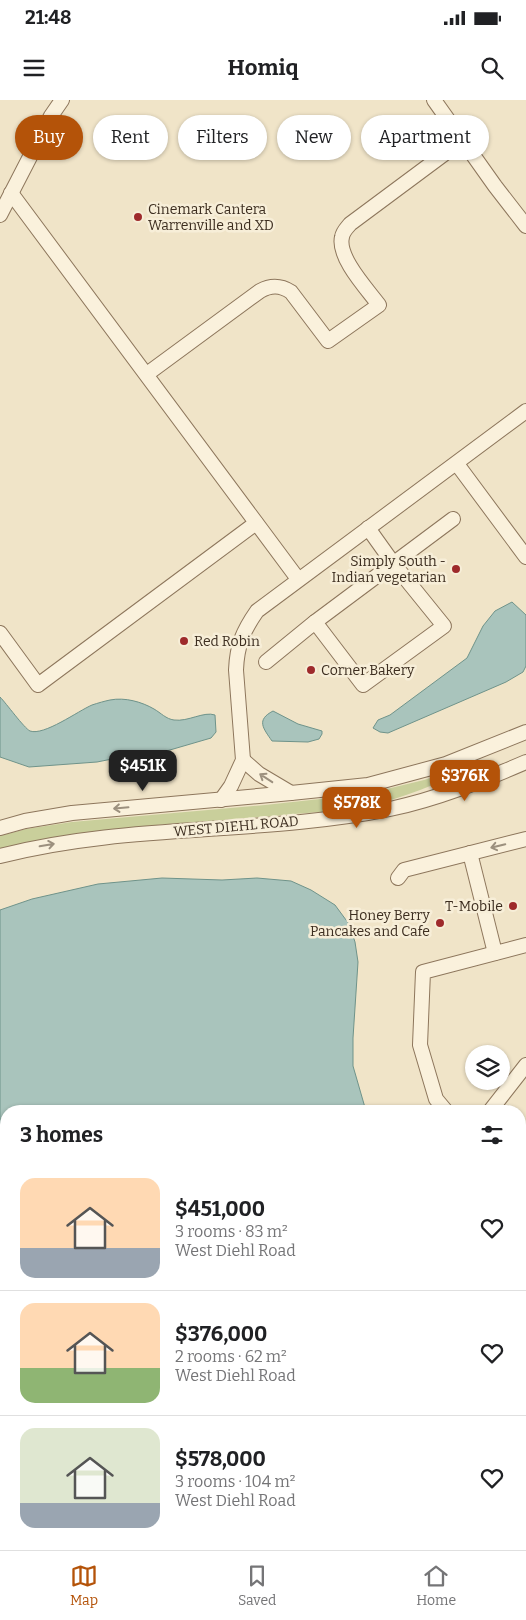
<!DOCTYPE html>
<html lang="en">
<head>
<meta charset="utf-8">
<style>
  :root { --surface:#fff; --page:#f6f6f6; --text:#202124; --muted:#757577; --line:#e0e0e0; --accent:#b45309 }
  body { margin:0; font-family:Bitter,serif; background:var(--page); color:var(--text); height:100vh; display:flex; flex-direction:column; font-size:19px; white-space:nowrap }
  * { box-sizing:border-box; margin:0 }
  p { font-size:16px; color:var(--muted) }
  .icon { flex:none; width:28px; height:28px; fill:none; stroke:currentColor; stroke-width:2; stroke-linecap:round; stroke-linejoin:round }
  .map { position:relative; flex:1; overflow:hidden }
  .details { position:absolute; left:0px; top:1005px; width:526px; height:445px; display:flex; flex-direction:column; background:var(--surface); border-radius:20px 20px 0 0; box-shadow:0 1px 4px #0004 }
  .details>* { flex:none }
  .banner { position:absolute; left:15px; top:15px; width:496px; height:45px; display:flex; gap:10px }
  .fabs { position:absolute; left:465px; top:945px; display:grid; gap:10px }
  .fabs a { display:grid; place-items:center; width:45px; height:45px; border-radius:50%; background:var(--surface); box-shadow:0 1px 4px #0004; font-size:25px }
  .price { position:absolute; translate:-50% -42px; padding:0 11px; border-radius:10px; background:var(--accent); color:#fff; font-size:16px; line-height:32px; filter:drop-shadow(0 1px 2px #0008) }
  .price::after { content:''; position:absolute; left:50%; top:30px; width:15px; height:11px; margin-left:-8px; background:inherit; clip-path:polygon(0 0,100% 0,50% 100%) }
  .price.current { background:#222; color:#fff }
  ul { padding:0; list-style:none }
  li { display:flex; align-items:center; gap:15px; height:125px; padding:0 20px }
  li+li { border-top:1px solid var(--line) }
  li span { display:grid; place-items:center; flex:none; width:140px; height:100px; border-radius:15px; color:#555 }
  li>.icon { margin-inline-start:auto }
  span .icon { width:60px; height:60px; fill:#fffc; stroke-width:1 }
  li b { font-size:21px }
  h2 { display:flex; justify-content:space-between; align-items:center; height:60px; padding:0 20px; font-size:21px }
  .pill { padding:0 18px; border-radius:22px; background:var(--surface); box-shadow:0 1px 4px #0004; font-size:18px; line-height:45px }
  .pill.current { background:var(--accent); color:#fff }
  .status { display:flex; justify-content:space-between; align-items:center; height:35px; padding:0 25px; background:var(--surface); direction:ltr }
  .status svg { height:14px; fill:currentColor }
  header { display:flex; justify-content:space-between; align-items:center; height:65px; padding:0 20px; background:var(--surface); font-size:22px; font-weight:700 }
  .dock { display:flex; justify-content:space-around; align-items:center; height:70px; border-top:1px solid var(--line); background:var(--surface); font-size:14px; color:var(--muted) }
  .dock a { display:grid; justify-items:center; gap:2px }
  .dock .current { color:var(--accent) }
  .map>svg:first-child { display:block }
</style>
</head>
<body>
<div class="status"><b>21:48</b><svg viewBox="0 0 49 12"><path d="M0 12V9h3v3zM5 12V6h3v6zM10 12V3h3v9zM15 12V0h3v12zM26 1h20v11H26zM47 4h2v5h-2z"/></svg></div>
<header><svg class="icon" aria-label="menu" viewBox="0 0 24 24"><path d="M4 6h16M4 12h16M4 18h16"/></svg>Homiq<svg class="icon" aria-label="search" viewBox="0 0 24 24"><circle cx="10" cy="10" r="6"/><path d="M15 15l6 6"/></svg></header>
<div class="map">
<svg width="526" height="1450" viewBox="0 0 526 1450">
  <rect width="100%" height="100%" fill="#f0e4c8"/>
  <g fill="#c9cf9b">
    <path d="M468 666 469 670C437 683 404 698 369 706 345 711 319 712 294 714 196 724 96 724 0 749V736L26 729 72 722 265 705 366 694 424 680Z"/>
    <path d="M0 1179 6 1188V1444H185L190 1450H0Z"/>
  </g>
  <g fill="#a9c4bc" stroke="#6f938a">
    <path d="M512 502 526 515V566L523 572 506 582 388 633 380 632 373 628 378 620 390 615 467 558 483 526 495 511Z"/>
    <path d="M0 597C6 603 24 628 30 631 44 636 78 611 92 605 98 603 105 601 110 600 125 597 142 602 154 609 161 613 166 619 174 620 188 622 204 611 215 615L216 632 211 638 163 652 152 651 97 662 29 667 0 657Z"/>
    <path d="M273 611 298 624 322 631V634L319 639 308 642 272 641C263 628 256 620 273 611Z"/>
    <path d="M162 778 222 780 257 778 291 781 311 790 335 805 349 824 355 842 358 862 353 938V966L366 1011H6V1059L0 1055V810L32 799 98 784Z"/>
    <path d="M0 1263 6 1272V1444H159L162 1450H0Z"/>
  </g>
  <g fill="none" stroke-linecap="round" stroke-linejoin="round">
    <g stroke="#8d765c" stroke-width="16">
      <g id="minor">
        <path d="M434 0 495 86 526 126"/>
        <path d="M11 93 298 479"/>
        <path d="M0 115 51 16 62 0"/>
        <path d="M147 274 260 191C271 185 280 185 291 192L328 241 379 205C367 189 337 157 342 137 343 131 347 128 350 124L463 40"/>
        <path d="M457 364 526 457"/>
        <path d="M315 522 453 419"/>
        <path d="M0 533 38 585 256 423"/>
        <path d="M266 562 315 522 363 585 444 526 393 463 368 428"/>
        <path d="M243 660 259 674 291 693"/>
        <path d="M221 700 231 686 243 660 236 570C237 545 243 531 257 511L526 311"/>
        <path d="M0 728 25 721 72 713 291 693 368 685 446 664 526 632"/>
        <path d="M470 753 495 853"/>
        <path d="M0 756C127 723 262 735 390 709 437 699 482 681 526 662"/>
        <path d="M398 778 404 770 526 739"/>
        <path d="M446 1011 436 999 420 945 423 872 526 845"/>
        <path d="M490 1011 526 965"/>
        <path d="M520 1052 526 1044"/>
        <path d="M520 1119 526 1110"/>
        <path d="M520 1226 526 1230"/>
        <path d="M520 1291 526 1281"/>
        <path d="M520 1373 526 1364"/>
        <path d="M520 1421 526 1425"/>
        <path d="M375 1450 379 1444"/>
        <path d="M419 1450 423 1444"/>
      </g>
    </g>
    <use href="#minor" stroke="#faf1dc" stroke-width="14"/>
  </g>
  <defs><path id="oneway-shaft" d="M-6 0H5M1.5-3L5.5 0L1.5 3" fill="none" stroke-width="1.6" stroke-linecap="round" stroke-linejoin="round" transform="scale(1.25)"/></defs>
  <g stroke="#9c907e">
    <use href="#oneway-shaft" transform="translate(266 678) rotate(-147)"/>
    <use href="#oneway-shaft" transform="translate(121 708) rotate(175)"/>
    <use href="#oneway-shaft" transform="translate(47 745) rotate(-10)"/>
    <use href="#oneway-shaft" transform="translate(498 746) rotate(166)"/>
  </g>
  <g fill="#9e2a2b" stroke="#f7eed8" stroke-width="2">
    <circle cx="138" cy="117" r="5"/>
    <circle cx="456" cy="469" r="5"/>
    <circle cx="184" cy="541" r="5"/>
    <circle cx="311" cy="570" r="5"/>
    <circle cx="513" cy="806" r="5"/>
    <circle cx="440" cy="823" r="5"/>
  </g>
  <g text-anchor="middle" stroke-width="5" stroke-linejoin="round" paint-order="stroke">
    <g font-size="14" fill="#3d2e20" stroke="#f7eed8" text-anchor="start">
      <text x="148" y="114">Cinemark Cantera<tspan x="148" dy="16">Warrenville and XD</tspan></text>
      <text x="446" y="466" text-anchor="end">Simply South -<tspan x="446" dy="16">Indian vegetarian</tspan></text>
      <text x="194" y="546">Red Robin</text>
      <text x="321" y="575">Corner Bakery</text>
      <text x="503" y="811" text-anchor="end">T-Mobile</text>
      <text x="430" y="820" text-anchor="end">Honey Berry<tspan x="430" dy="16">Pancakes and Cafe</tspan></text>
    </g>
    <g font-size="14" fill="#3d2e20" stroke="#f7eed8">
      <text transform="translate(236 726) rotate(-5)" y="5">WEST DIEHL ROAD</text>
    </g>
  </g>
</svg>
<div class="fabs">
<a><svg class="icon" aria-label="layers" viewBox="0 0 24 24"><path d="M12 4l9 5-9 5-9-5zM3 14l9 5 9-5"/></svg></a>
</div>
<b class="price current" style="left:143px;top:692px">$451K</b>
<b class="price" style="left:465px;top:702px">$376K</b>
<b class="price" style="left:357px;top:729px">$578K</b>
<div class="banner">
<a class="pill current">Buy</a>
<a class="pill">Rent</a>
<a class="pill">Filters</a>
<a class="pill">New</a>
<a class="pill">Apartment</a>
</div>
<section class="details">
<h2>3 homes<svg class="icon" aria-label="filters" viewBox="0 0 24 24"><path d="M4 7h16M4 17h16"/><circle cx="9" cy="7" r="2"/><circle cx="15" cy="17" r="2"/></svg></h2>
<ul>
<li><span style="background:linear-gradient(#ffd9b3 70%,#9aa5b1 0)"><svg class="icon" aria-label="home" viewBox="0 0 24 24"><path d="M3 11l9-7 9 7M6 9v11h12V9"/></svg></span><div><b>$451,000</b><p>3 rooms · 83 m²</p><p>West Diehl Road</p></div><svg class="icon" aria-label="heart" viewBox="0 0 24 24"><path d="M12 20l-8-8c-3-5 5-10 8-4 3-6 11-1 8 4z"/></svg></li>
<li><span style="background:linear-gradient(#ffd9b3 65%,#8fb573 0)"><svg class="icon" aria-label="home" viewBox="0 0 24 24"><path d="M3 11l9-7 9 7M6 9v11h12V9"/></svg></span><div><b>$376,000</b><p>2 rooms · 62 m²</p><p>West Diehl Road</p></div><svg class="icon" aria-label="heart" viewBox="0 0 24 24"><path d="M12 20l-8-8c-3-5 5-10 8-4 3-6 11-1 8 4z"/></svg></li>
<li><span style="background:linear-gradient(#dfe7d0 75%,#9aa5b1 0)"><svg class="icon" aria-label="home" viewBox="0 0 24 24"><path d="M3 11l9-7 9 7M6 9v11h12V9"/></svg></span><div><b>$578,000</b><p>3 rooms · 104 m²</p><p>West Diehl Road</p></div><svg class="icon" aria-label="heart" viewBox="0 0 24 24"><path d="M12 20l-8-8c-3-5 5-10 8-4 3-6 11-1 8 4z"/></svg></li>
</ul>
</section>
</div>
<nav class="dock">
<a class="current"><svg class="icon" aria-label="map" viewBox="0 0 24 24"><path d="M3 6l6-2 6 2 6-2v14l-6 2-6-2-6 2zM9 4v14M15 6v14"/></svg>Map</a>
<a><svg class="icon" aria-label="saved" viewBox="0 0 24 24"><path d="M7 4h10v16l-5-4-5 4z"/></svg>Saved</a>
<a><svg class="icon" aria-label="home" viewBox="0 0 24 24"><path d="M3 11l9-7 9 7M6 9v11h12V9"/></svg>Home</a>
</nav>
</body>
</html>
